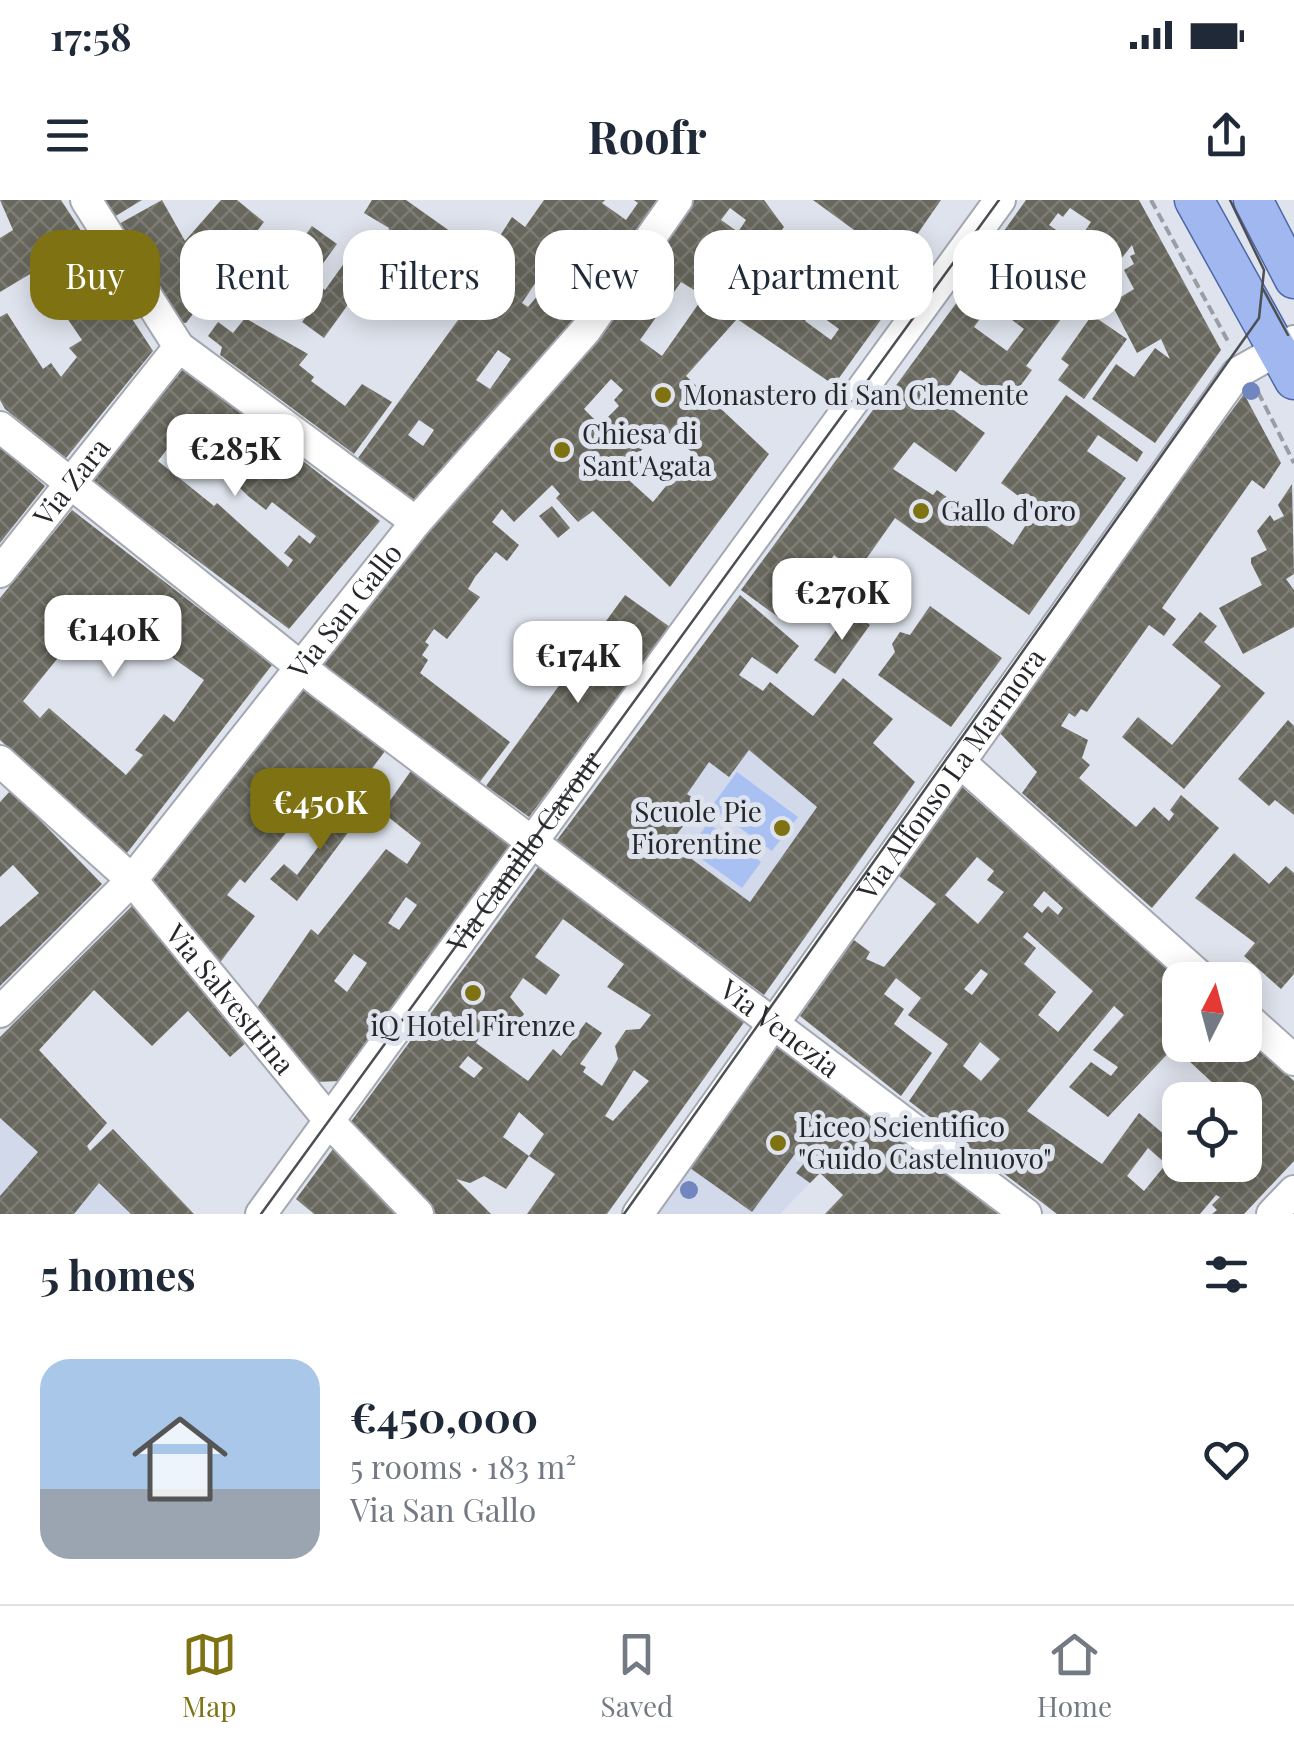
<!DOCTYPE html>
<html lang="en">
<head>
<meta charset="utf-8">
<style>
  :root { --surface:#fff; --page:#f6f6f7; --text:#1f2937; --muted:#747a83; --line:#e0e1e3; --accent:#7f7213 }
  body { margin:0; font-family:"Playfair Display",serif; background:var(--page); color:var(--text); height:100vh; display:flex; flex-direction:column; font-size:38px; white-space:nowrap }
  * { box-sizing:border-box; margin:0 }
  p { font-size:32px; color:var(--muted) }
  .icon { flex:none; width:55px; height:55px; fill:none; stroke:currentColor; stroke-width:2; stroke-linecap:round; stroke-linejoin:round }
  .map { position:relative; height:1014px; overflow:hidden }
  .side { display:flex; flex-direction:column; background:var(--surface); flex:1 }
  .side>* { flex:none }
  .hud { position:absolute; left:30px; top:30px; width:1235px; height:90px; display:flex; gap:20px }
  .needle { width:65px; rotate:6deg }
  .controls { position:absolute; left:1162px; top:762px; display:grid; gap:20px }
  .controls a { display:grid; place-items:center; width:100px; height:100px; border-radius:20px; background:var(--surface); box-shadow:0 5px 25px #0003; font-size:50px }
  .price { position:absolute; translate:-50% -85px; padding:0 22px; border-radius:20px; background:#fff; color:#222; font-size:32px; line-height:65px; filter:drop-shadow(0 2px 5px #0008) }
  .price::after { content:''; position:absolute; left:50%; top:60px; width:30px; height:22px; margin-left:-15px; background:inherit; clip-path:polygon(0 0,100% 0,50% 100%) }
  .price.active { background:var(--accent); color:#fff }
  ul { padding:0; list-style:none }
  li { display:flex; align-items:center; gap:30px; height:250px; padding:0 40px }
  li+li { border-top:2px solid var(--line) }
  li span { display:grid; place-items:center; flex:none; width:280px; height:200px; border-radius:30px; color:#555 }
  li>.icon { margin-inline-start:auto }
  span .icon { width:120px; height:120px; fill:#fffc; stroke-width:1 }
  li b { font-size:42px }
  h2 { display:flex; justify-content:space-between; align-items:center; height:120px; padding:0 40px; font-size:42px }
  .pill { padding:0 35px; border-radius:30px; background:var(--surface); box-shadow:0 5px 25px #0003; font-size:35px; line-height:90px }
  .pill.active { background:var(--accent); color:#fff }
  .status { display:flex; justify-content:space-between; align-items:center; height:70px; padding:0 50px; background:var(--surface); direction:ltr }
  .status svg { height:28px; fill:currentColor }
  header { display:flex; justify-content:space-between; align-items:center; height:130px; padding:0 40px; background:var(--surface); font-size:45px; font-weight:700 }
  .tabs { display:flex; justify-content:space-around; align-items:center; height:140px; border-top:2px solid var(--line); background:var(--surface); font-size:28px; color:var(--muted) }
  .tabs a { display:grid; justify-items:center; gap:5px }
  .tabs .active { color:var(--accent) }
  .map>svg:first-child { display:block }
</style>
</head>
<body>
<div class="status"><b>17:58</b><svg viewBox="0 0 49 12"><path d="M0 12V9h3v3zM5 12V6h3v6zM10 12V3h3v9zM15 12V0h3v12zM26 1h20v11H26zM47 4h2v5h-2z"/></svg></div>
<header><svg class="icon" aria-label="menu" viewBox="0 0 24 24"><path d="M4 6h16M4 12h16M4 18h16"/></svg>Roofr<svg class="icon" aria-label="share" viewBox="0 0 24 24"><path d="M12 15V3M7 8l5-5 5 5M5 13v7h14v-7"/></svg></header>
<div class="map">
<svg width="1294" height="1014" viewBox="0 0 1294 1014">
  <defs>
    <pattern id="building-cross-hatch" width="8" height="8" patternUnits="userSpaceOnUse" patternTransform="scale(2.5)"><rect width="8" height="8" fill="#69685e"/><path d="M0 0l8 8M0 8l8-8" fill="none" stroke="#7e7e76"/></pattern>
  </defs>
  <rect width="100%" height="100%" fill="#dee3ed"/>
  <g fill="#d1d9ea">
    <path d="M757 501 894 613 764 795 703 749 670 643 701 603 625 549Z"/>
    <path d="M777 847 872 918 780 1014H657Z"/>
    <path d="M0 861 90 951 113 929 194 1014H0Z"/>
  </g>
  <g fill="#a8c0f2">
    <path d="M737 572 798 617 772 651 711 607Z"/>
    <path d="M708 623 761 662 742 688 689 650Z"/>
  </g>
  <g fill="url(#building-cross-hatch)" fill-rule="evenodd">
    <path d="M0 0H61L87 40 0 92V38L13 30Z"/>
    <path d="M103 0H142L114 17Z"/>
    <path d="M162 0 185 41 221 0H237L264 22 186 123 178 122 117 25Z"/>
    <path d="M372 0H406L478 51 459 74 409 38 399 50 387 39 389 28 364 13Z"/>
    <path d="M544 0H605L602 3 626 20 638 3 634 0H665L585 115 417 306 358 258 474 98 464 92 512 17 525 27ZM552 58 563 66 528 107 522 103ZM498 150 511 159 490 189 476 180ZM419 220 434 230 423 246 408 235Z"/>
    <path d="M687 0H764L784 27 771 45 789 58 796 49 885 114 834 185 737 119 686 176 769 254 670 387 593 311 578 322 556 298 560 294 552 285 514 322 502 309 492 322 519 345 507 361 496 352 475 377 468 389 480 397 447 439 434 429 425 442 429 445 422 455 428 460 420 473 510 542 479 583 319 464ZM730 8 746 20 738 32 721 20ZM681 82 704 96 662 156 640 140ZM813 110 839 129 831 140 805 121ZM611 179 623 190 614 200 619 206 600 225 584 209ZM662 227 693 253 653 302 621 273Z"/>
    <path d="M813 0H941L898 62Z"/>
    <path d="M1026 0H1139L1221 150 1155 243 1092 199 1116 164 1134 177 1155 148 1170 159 1161 139 1137 153 1111 103 1134 89 1124 70 1134 64 1130 56 1135 54 1132 45 1121 59 1111 52 1026 166 1032 170 1007 204 960 170 940 200 985 233 956 272 914 242 893 269 933 295 937 290 1013 345 1036 309 1001 283 1066 195 1143 252 1137 262 1098 235 1087 251 1126 278 1029 415 895 318 857 372 834 355 825 368 844 382 816 420 797 407 785 422 741 390 878 203 881 206 968 87 973 90 982 79 974 73ZM1070 8 1091 22 1076 44 1049 25 1058 13 1063 17ZM1038 65 1041 67 1033 80 1043 87 1031 103 1007 86 1018 71 1029 78ZM991 104 1024 129 1007 151 974 127Z"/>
    <path d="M312 26 337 44 311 80 325 90 350 55 372 71 324 138 302 122 319 99 304 88 287 113 262 95Z"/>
    <path d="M91 56 153 151 66 258 5 209 0 200V117L7 113 43 169 51 163 61 177 77 157 69 148 82 140 43 83Z"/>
    <path d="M1092 115 1127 139 1084 199 1058 180 1069 165 1061 159Z"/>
    <path d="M245 118 308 154 299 165 314 177 311 181 345 206 362 184 392 202 354 254 220 155 222 147 208 136 218 122 233 133Z"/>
    <path d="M184 168 380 321 289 429 91 281ZM192 237 238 270 231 279 248 296 266 310 272 302 316 336 310 344 299 335 284 353 293 360 288 367 217 303 214 306 158 261 171 244 180 251Z"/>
    <path d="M1244 194 1281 263 1264 289 1252 280 1162 408 1176 419 1164 436 1149 425 1087 512 1081 509 1075 517 1069 513 1061 526 1088 540 1082 558 1090 565 1079 578 1136 627 1154 607 1169 621 1174 614 1170 610 1181 595 1219 628 1152 708 1022 593 1037 572 997 530Z"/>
    <path d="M0 247 45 286 0 343Z"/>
    <path d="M1292 284 1294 374 1286 379 1294 390V427L1243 454 1219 408 1262 385 1251 363V358L1267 350 1257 331 1270 315 1274 321 1284 316 1278 305Z"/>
    <path d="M552 306 570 328 558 338 539 316Z"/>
    <path d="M72 310 272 465 124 657 0 540V398ZM109 395 129 411 121 421 204 480 174 522 164 514 135 550 143 555 126 575 49 508 40 518 23 501Z"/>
    <path d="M625 395 670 427 529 617 486 586Z"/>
    <path d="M740 395 799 446 777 474 752 457 739 475 763 491 770 482 813 516 843 478 893 519 873 543 915 582 764 795 557 640ZM749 550 817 607 750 702 670 643 701 603 687 594 709 562 729 577Z"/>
    <path d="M930 406 1002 458 951 527 878 475 895 452 892 444 900 432 910 435Z"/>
    <path d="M850 411 870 425 835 474 814 460Z"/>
    <path d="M1200 412 1217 426 1204 442 1265 493 1184 589 1122 537 1138 517 1172 545 1221 486 1172 445Z"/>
    <path d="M301 488 385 551 354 593 326 572 307 597 312 601 245 683 240 679 227 695 255 716 219 764 150 679Z"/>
    <path d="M1288 520 1294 526V615L1275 600 1269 606 1238 579Z"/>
    <path d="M413 568 513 643 339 881 317 882 257 808 311 729 318 735 386 649 407 664 421 643 382 612ZM406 697 417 705 399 730 388 723ZM354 754 367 763 347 792 334 781Z"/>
    <path d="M960 585 1180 780V845H1245V837L1294 881V961L1244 1014H1212L1217 1010 1212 1005 1220 997 1216 995 1200 1014H1057L909 901 948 844 908 815 921 798 896 778 884 794 904 809 894 824 932 853 901 896 800 816 854 740 870 752 866 759 884 767 936 704 899 676ZM977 657 994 671 987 680 1004 692 978 724 945 695ZM1044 691 1063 708 1058 715 1048 706 1042 713 1033 705ZM1027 732 1093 791 1058 832 1038 815 1056 792 1024 764 1036 748 1023 737ZM981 769 988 774 972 795 964 789ZM1114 806 1124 815 1093 850 1118 867 1111 876 1091 862 1069 887 1108 917 1174 847 1231 900H1245V920L1251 925 1245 931V965H1180V948L1139 913 1102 964 1027 911ZM980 842 1000 859 981 881 963 866ZM1148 948 1166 964 1144 991 1127 976Z"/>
    <path d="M11 590 102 684 0 786V727L39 693 13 665 0 677V602Z"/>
    <path d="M358 594 370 603 297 701 270 679 284 664 297 675Z"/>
    <path d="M1234 653 1269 684 1286 666 1294 673V774L1281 789 1244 756 1255 743 1195 698Z"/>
    <path d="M539 666 745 821 607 1014H527L555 974 529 956 544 934 519 912 503 937 529 956 506 989 484 976 470 983 456 979 491 1014H436L350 923ZM563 719 624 764 607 787 651 815 640 829 626 830 615 846 618 859 602 886 583 872 586 867 580 864 602 833 586 822 561 856 553 849 528 881 476 843 493 816 515 828 524 814 510 797 523 778 546 795 560 775 535 757ZM468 856 483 868 474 878 459 867ZM634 870 649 881 613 921 605 916Z"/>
    <path d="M137 701 248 841 230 857 188 811 152 846 94 790 39 850 107 923 87 946 90 951 113 929 194 1014H131L99 983 74 1014H0V996L38 952 0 918V837Z"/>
    <path d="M777 847 872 918 998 1014H825L843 995 820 973 810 983 796 973 805 962 795 954 752 1012 690 968Z"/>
    <path d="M336 945 401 1014H314L296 999Z"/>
  </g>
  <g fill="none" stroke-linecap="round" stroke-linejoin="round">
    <g stroke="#a4a8b2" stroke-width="34">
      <g id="minor">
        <path d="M86 0 179 147 416 322"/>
        <path id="s1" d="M0 227 321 483 1026 1014"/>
        <path id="s2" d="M0 372 179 147"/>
        <path id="s3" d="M0 561 132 680 338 931 418 1014"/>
        <path d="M960 562 1204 780"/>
        <path id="s4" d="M0 812 132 680 416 322 586 130 677 0"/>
        <path d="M1245 816 1294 860"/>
        <path d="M261 1014 1000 0"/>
        <path id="s5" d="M638 1014 1237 173 1294 141"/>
        <path d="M1272 1014 1294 991"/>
      </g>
    </g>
    <g stroke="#4c67a4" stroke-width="41">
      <g id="major">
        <path d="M1194 0 1294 180"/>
        <path d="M1253 0 1294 79"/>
      </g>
    </g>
    <g stroke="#9a9da5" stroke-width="4" stroke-dasharray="10 5" stroke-linecap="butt">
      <path d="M1151 0 1230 145"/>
      <path d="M1258 192 1294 263"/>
    </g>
    <use href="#minor" stroke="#fff" stroke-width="30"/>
    <use href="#major" stroke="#a0b8ef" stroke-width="38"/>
    <g stroke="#4c4f54" stroke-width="2.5">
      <path d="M1263 89 1288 135"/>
      <path id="s6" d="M261 1014 999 0"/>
      <path d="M624 1014 1259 118 1264 70 1230 0"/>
    </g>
  </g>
  <g fill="#7186be">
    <circle cx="1251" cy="191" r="9"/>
    <circle cx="689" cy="990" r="9"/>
  </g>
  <g fill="#7f7213" stroke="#dee3ed" stroke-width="4">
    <circle cx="663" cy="195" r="10"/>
    <circle cx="562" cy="250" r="10"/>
    <circle cx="921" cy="311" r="10"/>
    <circle cx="782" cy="628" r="10"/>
    <circle cx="473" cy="793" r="10"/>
    <circle cx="778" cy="943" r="10"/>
  </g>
  <g text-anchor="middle" stroke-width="10" stroke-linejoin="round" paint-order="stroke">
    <g font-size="28" fill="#25272b" stroke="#dee3ed" text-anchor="start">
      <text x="683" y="205">Monastero di San Clemente</text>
      <text x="582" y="244">Chiesa di<tspan x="582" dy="32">Sant'Agata</tspan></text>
      <text x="941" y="321">Gallo d'oro</text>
      <text x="762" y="622" text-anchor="end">Scuole Pie<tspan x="762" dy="32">Fiorentine</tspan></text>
      <text x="473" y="836" text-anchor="middle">iQ Hotel Firenze</text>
      <text x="798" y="937">Liceo Scientifico<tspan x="798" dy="32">"Guido Castelnuovo"</tspan></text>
    </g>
    <g font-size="28" fill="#25272b" stroke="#dee3ed">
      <text dy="10" stroke="none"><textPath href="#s2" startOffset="115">Via Zara</textPath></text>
      <text dy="10" stroke="none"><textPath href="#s4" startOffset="530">Via San Gallo</textPath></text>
      <text dy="10" stroke="none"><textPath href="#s5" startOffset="540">Via Alfonso La Marmora</textPath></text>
      <text dy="10" stroke="none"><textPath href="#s6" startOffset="448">Via Camillo Cavour</textPath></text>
      <text dy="10" stroke="none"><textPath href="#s3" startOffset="332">Via Salvestrina</textPath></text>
      <text dy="10" stroke="none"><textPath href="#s1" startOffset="985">Via Venezia</textPath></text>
    </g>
  </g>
</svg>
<div class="controls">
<a><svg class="needle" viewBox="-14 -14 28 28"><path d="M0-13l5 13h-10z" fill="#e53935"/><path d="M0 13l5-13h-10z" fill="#747a83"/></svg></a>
<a><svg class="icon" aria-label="locate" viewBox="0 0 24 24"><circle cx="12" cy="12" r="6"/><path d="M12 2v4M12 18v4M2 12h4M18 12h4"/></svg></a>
</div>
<b class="price" style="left:235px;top:299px">€285K</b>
<b class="price" style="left:842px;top:443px">€270K</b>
<b class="price" style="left:113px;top:480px">€140K</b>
<b class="price" style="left:578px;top:506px">€174K</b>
<b class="price active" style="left:320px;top:653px">€450K</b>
<div class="hud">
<a class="pill active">Buy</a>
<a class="pill">Rent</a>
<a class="pill">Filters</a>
<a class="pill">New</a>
<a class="pill">Apartment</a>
<a class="pill">House</a>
</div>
</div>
<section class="side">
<h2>5 homes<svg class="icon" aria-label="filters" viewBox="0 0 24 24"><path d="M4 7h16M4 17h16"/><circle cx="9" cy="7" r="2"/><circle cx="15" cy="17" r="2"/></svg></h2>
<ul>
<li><span style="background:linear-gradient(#a9c7e8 65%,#9aa5b1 0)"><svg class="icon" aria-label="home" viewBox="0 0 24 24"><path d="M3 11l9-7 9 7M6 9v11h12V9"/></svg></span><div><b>€450,000</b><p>5 rooms · 183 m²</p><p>Via San Gallo</p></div><svg class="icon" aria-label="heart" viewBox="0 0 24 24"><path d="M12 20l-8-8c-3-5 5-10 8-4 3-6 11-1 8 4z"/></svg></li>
</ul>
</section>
<nav class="tabs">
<a class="active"><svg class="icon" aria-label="map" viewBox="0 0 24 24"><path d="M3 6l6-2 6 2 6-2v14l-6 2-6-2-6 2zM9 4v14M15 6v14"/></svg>Map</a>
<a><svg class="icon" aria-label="saved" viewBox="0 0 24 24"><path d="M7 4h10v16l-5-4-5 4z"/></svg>Saved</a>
<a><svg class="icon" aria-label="home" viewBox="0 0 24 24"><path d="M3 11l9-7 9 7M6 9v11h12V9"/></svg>Home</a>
</nav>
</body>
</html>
